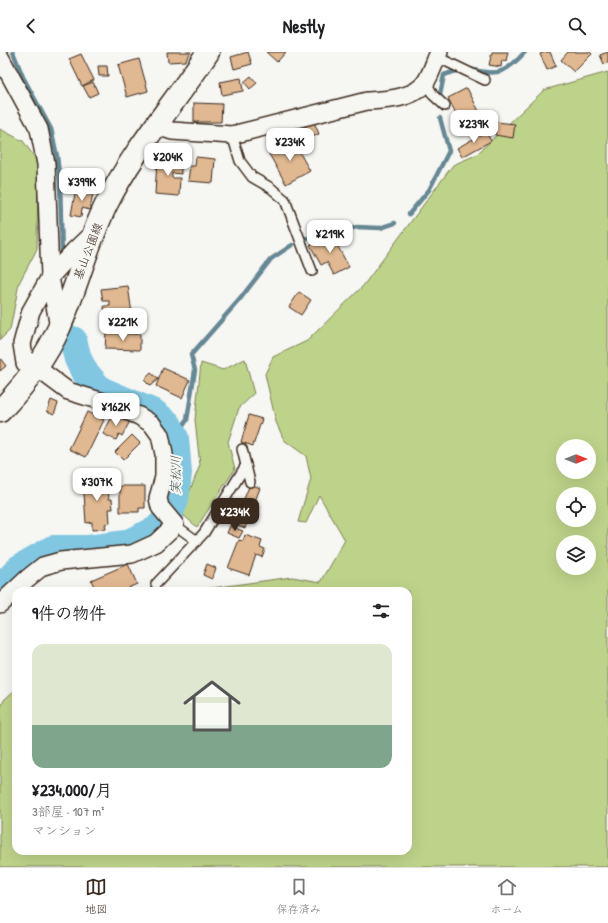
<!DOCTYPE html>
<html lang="ja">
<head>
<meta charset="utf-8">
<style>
  :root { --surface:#fff; --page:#f6f6f6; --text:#202124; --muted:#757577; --line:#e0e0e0; --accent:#3b2a1e }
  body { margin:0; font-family:"Patrick Hand","Klee One",sans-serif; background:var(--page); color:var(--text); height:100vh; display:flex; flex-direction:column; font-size:15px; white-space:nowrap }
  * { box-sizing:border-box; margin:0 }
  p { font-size:13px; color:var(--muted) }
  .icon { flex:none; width:22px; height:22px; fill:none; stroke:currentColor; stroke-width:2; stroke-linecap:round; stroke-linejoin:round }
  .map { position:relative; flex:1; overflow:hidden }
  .side { position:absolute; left:12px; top:535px; width:400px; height:268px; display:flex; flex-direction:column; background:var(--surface); border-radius:12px; box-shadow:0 4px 16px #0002 }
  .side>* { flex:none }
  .needle { width:26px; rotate:90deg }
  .fabs { position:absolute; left:556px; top:387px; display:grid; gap:8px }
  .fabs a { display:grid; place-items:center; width:40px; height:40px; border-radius:50%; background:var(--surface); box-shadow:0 4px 16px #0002; font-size:20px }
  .price { position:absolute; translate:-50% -34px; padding:0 9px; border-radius:8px; background:#fff; color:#222; font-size:13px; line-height:26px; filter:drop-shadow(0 1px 2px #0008) }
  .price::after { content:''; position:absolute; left:50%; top:24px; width:12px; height:9px; margin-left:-6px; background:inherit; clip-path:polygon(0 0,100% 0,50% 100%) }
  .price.active { background:var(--accent); color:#fff }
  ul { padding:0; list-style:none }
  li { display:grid; align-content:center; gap:8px; height:212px; padding:0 20px }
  li span { display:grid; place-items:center; height:124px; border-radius:12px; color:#555 }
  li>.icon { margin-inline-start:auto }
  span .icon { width:72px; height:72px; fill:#fffc; stroke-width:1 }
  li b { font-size:17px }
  h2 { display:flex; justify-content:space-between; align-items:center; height:48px; padding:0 20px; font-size:17px }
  header { display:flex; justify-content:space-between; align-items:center; height:52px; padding:0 20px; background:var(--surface); font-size:18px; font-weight:800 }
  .dock { display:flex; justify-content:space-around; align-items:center; height:56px; border-top:1px solid var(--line); background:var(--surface); font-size:11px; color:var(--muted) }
  .dock a { display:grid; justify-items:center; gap:2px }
  .dock .active { color:var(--accent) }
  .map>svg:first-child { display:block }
</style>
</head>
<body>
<header><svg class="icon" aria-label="back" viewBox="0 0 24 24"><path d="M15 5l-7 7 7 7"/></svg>Nestly<svg class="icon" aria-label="search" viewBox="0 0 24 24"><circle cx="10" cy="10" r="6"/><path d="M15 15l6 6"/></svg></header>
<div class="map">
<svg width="608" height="815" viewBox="0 0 608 815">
  <rect width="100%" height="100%" fill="#f6f6f2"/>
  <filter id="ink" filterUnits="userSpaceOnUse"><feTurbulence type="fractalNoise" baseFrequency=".025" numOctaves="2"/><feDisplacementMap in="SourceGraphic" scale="8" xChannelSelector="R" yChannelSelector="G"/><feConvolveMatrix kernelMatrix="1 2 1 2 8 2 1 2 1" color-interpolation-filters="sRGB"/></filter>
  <g filter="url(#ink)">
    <g fill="#bdd389" stroke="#7c7e54" fill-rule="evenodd">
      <path d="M608 20V815H0V658L4 648 16 637V799H408V539H190L292 525 321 530 345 488 319 443 306 471 298 470 311 427 306 404 284 388 276 370 265 322 273 305 307 289 363 234 453 113 476 103 544 38ZM563 394H589V420H563ZM563 442H589V468H563ZM563 490H589V516H563Z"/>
      <path d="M0 77 23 89 38 110 37 197 19 231 10 278 0 288Z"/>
      <path d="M245 307 254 342 239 356 228 390 235 417 197 475 181 461 200 413 195 368 201 311 223 318Z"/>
    </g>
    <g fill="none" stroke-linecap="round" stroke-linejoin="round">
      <g stroke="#658894" stroke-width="4.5">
        <path d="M13 0 23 25 51 77 57 104 60 130 62 204"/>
        <path d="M469 17C498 24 505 22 525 0"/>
        <path d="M440 43 444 23 462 17"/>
        <path d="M409 162 429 138 449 99 440 66"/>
        <path d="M304 187 357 175 380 176 395 171"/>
        <path d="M175 386 187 368 195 318 191 303 240 247 271 207 292 193"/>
      </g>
      <path stroke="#81c7e2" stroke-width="28" d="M0 537 20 516 53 497H88L126 492 156 478 167 467 175 448 178 421 175 386 168 372 154 361 100 338 84 319 78 307 73 288"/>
    </g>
    <g fill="#e0b891" stroke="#3b2a1e">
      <path d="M167 0H191L185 9 168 10Z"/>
      <path d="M248 0 252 12 234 17 231 5Z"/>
      <path d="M266 0H286L277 10Z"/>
      <path d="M492 0H508L506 9 502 8 501 15 489 13Z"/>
      <path d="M545 0H550L556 14 547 18 540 2Z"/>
      <path d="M568 0H590L592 2 574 20 561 8Z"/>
      <path d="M608 0V11L604 12 600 3Z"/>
      <path d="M81 2 94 28 82 34 69 7Z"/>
      <path d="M139 7 148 39 127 45 118 13Z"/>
      <path d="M98 14H107L108 24H99Z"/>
      <path d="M251 24 257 31 250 37 244 30Z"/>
      <path d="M241 26 243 39 222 43 220 30Z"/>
      <path d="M93 30 98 41 89 45 83 34Z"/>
      <path d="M467 36 482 65 488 62 493 71 487 74 485 71 476 76 474 72 464 77 448 46Z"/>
      <path d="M194 51 222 52 221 70H194Z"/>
      <path d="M314 70 319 82 310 86 305 74Z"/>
      <path d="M496 70 515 72 513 86 495 83Z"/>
      <path d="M486 80 491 89 462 105 457 96Z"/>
      <path d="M293 89 310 119 286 132 269 102Z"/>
      <path d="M196 105 215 107 213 131 188 129 190 114H195Z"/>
      <path d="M164 106 174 107V109L181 110V122L172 121V126H180L179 144 155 142 157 108 164 109Z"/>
      <path d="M76 136 93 140 90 158 82 156 81 165 71 163Z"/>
      <path d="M331 182 349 215 334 223 327 210 321 213 310 193Z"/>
      <path d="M128 234 134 275 107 278 104 254H110V249H103L101 237Z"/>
      <path d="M299 240 311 248 301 263 289 255Z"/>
      <path d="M106 281 140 282V298L105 297Z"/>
      <path d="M0 306 6 314 0 319Z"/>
      <path d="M163 316 190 328 182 346 156 334Z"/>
      <path d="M151 321 158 327 150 334 144 328Z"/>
      <path d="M51 348 58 351 54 362 47 359Z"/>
      <path d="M87 360 104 368 86 405 69 397Z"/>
      <path d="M114 361 130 369 122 384 119 382 116 388 103 382Z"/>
      <path d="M249 363 262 367 253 394 241 390Z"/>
      <path d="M132 383 140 391 123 408 115 400Z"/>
      <path d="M107 424 109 447H112L113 457H109L110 471 105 472 106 477 92 478V470L86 471 83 426Z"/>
      <path d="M250 432 260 436 245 476 234 472Z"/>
      <path d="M120 434H145V456H139V460H120Z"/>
      <path d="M230 474 243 479 239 486 227 481Z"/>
      <path d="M245 483 262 489 260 495 265 497 262 505 256 503 249 523 228 516 239 488 243 489Z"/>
      <path d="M128 512 137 532 121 539H96L91 528Z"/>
      <path d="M207 512 216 516 212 527 203 523Z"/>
    </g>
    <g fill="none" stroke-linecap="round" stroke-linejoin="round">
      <g stroke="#3b2a1e" stroke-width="12">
        <g id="lane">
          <path d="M437 5 485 28"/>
          <path d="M426 30 433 43 445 54"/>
          <path d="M232 83 240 109 252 125 271 136 285 148 312 219"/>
          <path d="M242 397 250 430"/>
          <path d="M175 473 197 489"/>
          <path d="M156 532 204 481 246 413"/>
        </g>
      </g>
      <g stroke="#3b2a1e" stroke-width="20">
        <g id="street">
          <path d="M0 5 39 77 46 112 50 225 59 276"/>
          <path d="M156 74 172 79 232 83 367 49C386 48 416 47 427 28 432 19 435 9 439 0"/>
          <path d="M0 552 28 526 43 514 61 509 132 502 156 491 175 473 160 455 158 446 164 425V402L160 383 152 372 139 364 107 351 68 339 37 316 25 311 22 292 31 259 50 225 74 199 94 180"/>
        </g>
      </g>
      <g stroke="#3b2a1e" stroke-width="25">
        <path id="secondary" d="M0 359C24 334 45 308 59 276 77 235 87 191 107 151 134 97 175 51 208 0"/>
      </g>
      <use href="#lane" stroke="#f6f6f2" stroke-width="9"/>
      <use href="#street" stroke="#f6f6f2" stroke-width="17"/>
      <use href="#secondary" stroke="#f6f6f2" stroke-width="22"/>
    </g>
  </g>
  <g text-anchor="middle" stroke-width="4" stroke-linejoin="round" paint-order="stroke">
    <g font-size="12" fill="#3b2a1e" stroke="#f6f6f2">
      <text transform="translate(88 199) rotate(-69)" y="4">基山公園線</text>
    </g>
    <g font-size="13" font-style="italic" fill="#505959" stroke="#f6f6f2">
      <text transform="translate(175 423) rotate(-89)" y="5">実松川</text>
    </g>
  </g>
</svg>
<div class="fabs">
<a><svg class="needle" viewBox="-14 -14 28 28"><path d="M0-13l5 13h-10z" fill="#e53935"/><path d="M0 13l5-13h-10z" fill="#757577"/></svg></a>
<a><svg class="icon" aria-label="locate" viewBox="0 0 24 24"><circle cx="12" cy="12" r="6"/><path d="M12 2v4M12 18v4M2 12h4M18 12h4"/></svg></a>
<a><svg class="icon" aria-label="layers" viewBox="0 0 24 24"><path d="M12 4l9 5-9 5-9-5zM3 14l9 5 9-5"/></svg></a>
</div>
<b class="price" style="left:474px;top:92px">¥239K</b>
<b class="price" style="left:290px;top:110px">¥234K</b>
<b class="price" style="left:168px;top:125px">¥204K</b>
<b class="price" style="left:82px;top:150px">¥399K</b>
<b class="price" style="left:330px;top:202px">¥219K</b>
<b class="price" style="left:123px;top:290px">¥221K</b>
<b class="price" style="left:116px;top:375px">¥162K</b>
<b class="price" style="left:97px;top:450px">¥307K</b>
<b class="price active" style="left:235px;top:480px">¥234K</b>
<section class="side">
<h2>9件の物件<svg class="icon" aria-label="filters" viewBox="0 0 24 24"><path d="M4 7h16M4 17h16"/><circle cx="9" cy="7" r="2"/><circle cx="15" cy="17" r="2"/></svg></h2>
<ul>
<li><span style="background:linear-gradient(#dfe7d0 65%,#7fa58c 0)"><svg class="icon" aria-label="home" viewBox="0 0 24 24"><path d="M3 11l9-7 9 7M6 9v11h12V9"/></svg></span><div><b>¥234,000/月</b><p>3部屋 · 107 m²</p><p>マンション</p></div></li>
</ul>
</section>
</div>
<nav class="dock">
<a class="active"><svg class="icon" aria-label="map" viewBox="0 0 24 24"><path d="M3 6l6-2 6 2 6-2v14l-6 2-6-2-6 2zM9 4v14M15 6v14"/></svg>地図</a>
<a><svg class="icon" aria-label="saved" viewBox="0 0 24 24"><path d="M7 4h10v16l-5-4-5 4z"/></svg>保存済み</a>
<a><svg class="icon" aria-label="home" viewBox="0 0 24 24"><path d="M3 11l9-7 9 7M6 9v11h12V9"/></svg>ホーム</a>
</nav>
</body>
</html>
